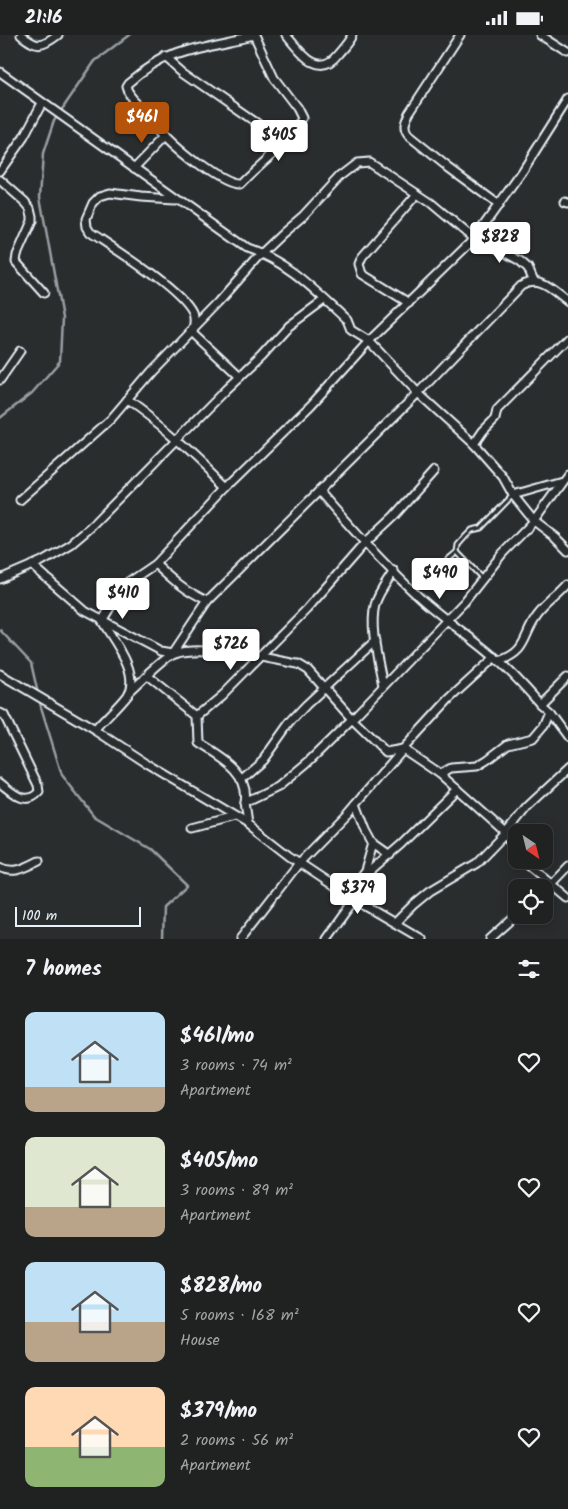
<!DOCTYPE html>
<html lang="en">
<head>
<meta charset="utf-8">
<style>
  :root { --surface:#202222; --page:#282a2a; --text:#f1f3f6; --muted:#a2a4a5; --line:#3d3f40; --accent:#b45309 }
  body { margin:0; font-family:Kalam,sans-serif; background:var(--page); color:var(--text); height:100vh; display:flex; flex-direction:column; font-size:19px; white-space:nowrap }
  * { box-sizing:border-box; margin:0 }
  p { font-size:16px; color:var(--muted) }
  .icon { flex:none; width:28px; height:28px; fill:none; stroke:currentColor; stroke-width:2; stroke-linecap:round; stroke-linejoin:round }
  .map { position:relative; height:904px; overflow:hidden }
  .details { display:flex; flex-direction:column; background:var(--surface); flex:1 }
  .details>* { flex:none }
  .needle { width:32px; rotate:145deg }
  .tools { position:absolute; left:508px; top:789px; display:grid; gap:10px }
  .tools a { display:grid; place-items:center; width:45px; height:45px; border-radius:10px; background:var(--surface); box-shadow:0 2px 12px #0003,0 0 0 1px var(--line); font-size:25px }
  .scale { position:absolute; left:15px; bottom:12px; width:126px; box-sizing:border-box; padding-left:5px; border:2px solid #e8f1f8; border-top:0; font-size:14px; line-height:18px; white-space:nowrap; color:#e8f1f8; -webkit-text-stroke:4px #2a2d2e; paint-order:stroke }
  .price { position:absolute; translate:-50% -42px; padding:0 11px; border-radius:5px; background:#fff; color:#222; font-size:16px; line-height:32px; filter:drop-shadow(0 1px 2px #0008) }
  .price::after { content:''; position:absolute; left:50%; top:30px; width:15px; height:11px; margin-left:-8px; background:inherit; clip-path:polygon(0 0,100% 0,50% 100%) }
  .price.on { background:var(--accent); color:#fff }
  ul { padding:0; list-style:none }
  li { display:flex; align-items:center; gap:15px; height:125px; padding:0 25px }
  li span { display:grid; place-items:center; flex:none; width:140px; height:100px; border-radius:10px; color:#555 }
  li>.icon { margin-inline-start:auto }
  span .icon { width:60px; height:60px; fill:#fffc; stroke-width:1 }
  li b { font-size:21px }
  h2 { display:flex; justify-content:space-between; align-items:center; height:60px; padding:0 25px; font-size:21px }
  .status { display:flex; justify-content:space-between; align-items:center; height:35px; padding:0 25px; background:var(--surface); direction:ltr }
  .status svg { height:14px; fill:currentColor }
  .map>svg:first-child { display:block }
</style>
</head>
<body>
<div class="status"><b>21:16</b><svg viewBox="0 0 49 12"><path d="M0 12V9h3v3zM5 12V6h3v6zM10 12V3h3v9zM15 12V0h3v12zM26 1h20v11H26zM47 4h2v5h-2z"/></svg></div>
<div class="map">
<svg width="568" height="904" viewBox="0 0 568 904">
  <rect width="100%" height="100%" fill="#2a2d2e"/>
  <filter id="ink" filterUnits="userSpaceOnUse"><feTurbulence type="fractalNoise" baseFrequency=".02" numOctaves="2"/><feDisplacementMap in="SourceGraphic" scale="10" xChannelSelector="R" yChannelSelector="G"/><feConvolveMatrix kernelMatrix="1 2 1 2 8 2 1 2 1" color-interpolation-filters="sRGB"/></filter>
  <g filter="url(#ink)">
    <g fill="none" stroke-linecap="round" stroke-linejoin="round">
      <g stroke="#989fa3" stroke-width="2.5">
        <path d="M0 383 32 358 60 326 62 283 40 162 43 119 54 86 95 26 129 0"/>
        <path d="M0 595 31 628 41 672 62 740 94 781 150 814 187 850 163 872 162 904"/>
      </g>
      <g stroke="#e8f1f8" stroke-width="7">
        <g id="lane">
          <path d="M457 517 483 544"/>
          <path d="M444 528 457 517 458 510 465 502 472 495 481 493 512 461"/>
        </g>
      </g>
      <g stroke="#e8f1f8" stroke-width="11">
        <g id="street">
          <path d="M21 0C37 13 41 13 58 0"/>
          <path d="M254 0C203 12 169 12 128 48L126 51C128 60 136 66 142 72 151 81 158 92 167 101 180 114 223 151 240 149 254 133 296 102 302 83L297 73 274 43 254 0"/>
          <path d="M286 0C300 16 318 45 338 19 343 13 349 7 352 0"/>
          <path d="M460 0 409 78C406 86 402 92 408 100L449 133 499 170"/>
          <path d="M540 0 568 18"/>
          <path d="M166 22 183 37 284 107"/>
          <path d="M0 37 247 213C289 227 315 256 347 285L351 295 369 306 418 358 474 409 503 442 513 460 534 486 555 502 568 515"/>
          <path d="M134 133 166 100"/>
          <path d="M0 136 24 102 42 68"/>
          <path d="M0 145 25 167 30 173 32 181V186L17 220 16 227 44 258"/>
          <path d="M175 164 141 162 110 158 100 161 93 168 86 184 87 192 90 197C115 214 181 255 193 280 196 286 193 291 193 298L240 342"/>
          <path d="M565 166 568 167"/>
          <path d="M475 201 520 226 528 233 534 247"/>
          <path d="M409 268 362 239 359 229 362 222 417 159"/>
          <path d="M0 345 20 316"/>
          <path d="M127 365C164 390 195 421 227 452"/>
          <path d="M474 409 483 396 495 384 497 375 568 303"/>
          <path d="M319 456C351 493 383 529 419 562 443 584 470 601 494 622 511 636 525 652 540 669L568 641"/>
          <path d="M513 460 562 446"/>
          <path d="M20 465 111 384 151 337 219 267 262 218 283 198 303 181 340 141 357 128 369 127 431 168 474 204"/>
          <path d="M155 529C173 546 185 557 207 567L418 358 521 251C540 240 553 256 568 267"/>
          <path d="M32 530 85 576 161 616 173 618 207 567"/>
          <path d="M0 544 42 526 71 509 90 493 227 354 261 322 289 291 324 265"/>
          <path d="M499 626C529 616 522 600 538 580 546 569 559 561 568 550"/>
          <path d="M0 639 95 695"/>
          <path d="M147 641 197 681 198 708C220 722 250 737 245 768"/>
          <path d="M383 651C379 627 369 594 375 570 378 558 387 547 394 536"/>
          <path d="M128 658C137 650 165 621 175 618 201 608 269 624 298 629L308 635 352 684 386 717 403 714 440 739 451 733 477 731 487 725 508 709 533 703 543 691 549 677"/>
          <path d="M540 669 549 677 568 703"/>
          <path d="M0 678 4 680 38 750 39 757C25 772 12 757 0 748"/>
          <path d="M197 681 222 660 307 574 364 509 394 481 434 436"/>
          <path d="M440 739 506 798 516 816"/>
          <path d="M241 744 263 725 290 687 306 670 375 606"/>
          <path d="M356 769 366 795 373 808 365 836 356 848 355 865 289 821 248 789 147 729 95 695C105 683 118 672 127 660 141 638 113 605 102 586L124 550 155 529 227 452 311 370 369 306 474 204 522 137 568 64"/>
          <path d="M248 789 245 768 278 752 308 727 352 684 465 566 502 519 534 486 568 439"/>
          <path d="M192 793 234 782"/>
          <path d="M373 808 390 820"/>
          <path d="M522 825 568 863"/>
          <path d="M0 832C14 840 26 832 39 826"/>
          <path d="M364 841 401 809 457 754"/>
          <path d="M544 856 568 831"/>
          <path d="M395 888 413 870 430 856 477 828 506 798 527 772 568 734"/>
          <path d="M240 904 299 828 349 777 403 714 449 664 495 622"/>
          <path d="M327 904 355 865 422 904"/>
          <path d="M490 904 517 880"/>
        </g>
      </g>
      <use href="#lane" stroke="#2a2d2e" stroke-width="3"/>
      <use href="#street" stroke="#2a2d2e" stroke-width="7"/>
    </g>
  </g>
</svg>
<div class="tools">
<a><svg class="needle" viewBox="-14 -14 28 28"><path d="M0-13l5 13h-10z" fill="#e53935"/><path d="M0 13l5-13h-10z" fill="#a2a4a5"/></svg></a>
<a><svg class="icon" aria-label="locate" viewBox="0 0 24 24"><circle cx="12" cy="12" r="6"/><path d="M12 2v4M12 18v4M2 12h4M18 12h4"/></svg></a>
</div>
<div class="scale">100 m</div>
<b class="price on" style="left:142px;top:109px">$461</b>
<b class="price" style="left:279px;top:127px">$405</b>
<b class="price" style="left:500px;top:229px">$828</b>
<b class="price" style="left:440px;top:565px">$490</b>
<b class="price" style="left:123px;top:585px">$410</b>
<b class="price" style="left:231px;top:636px">$726</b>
<b class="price" style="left:358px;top:880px">$379</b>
</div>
<section class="details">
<h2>7 homes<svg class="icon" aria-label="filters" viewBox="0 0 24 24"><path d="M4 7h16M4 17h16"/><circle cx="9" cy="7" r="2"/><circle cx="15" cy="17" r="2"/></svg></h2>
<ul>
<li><span style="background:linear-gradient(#bfe0f5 75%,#b9a48a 0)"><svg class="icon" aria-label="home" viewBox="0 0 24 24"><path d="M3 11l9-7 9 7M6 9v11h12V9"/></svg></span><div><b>$461/mo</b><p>3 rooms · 74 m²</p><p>Apartment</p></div><svg class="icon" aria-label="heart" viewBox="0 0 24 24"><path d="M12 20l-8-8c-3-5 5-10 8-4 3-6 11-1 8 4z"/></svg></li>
<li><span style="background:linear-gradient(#dfe7d0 70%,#b9a48a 0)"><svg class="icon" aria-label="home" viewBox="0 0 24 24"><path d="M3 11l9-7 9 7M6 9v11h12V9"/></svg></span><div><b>$405/mo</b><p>3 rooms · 89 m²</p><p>Apartment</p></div><svg class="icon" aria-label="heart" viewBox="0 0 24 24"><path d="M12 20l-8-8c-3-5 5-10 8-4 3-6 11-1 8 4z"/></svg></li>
<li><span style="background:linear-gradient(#bfe0f5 60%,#b9a48a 0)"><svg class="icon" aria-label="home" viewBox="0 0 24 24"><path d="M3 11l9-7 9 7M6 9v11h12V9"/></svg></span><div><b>$828/mo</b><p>5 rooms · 168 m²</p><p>House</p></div><svg class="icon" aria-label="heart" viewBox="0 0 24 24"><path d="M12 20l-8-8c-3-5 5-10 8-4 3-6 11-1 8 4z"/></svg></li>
<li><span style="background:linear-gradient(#ffd9b3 60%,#8fb573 0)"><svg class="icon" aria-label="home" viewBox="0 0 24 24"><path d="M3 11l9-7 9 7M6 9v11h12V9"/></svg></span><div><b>$379/mo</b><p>2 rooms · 56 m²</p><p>Apartment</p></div><svg class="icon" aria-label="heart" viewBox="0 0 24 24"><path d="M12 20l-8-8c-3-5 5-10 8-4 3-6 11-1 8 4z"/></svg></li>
</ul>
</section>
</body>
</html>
